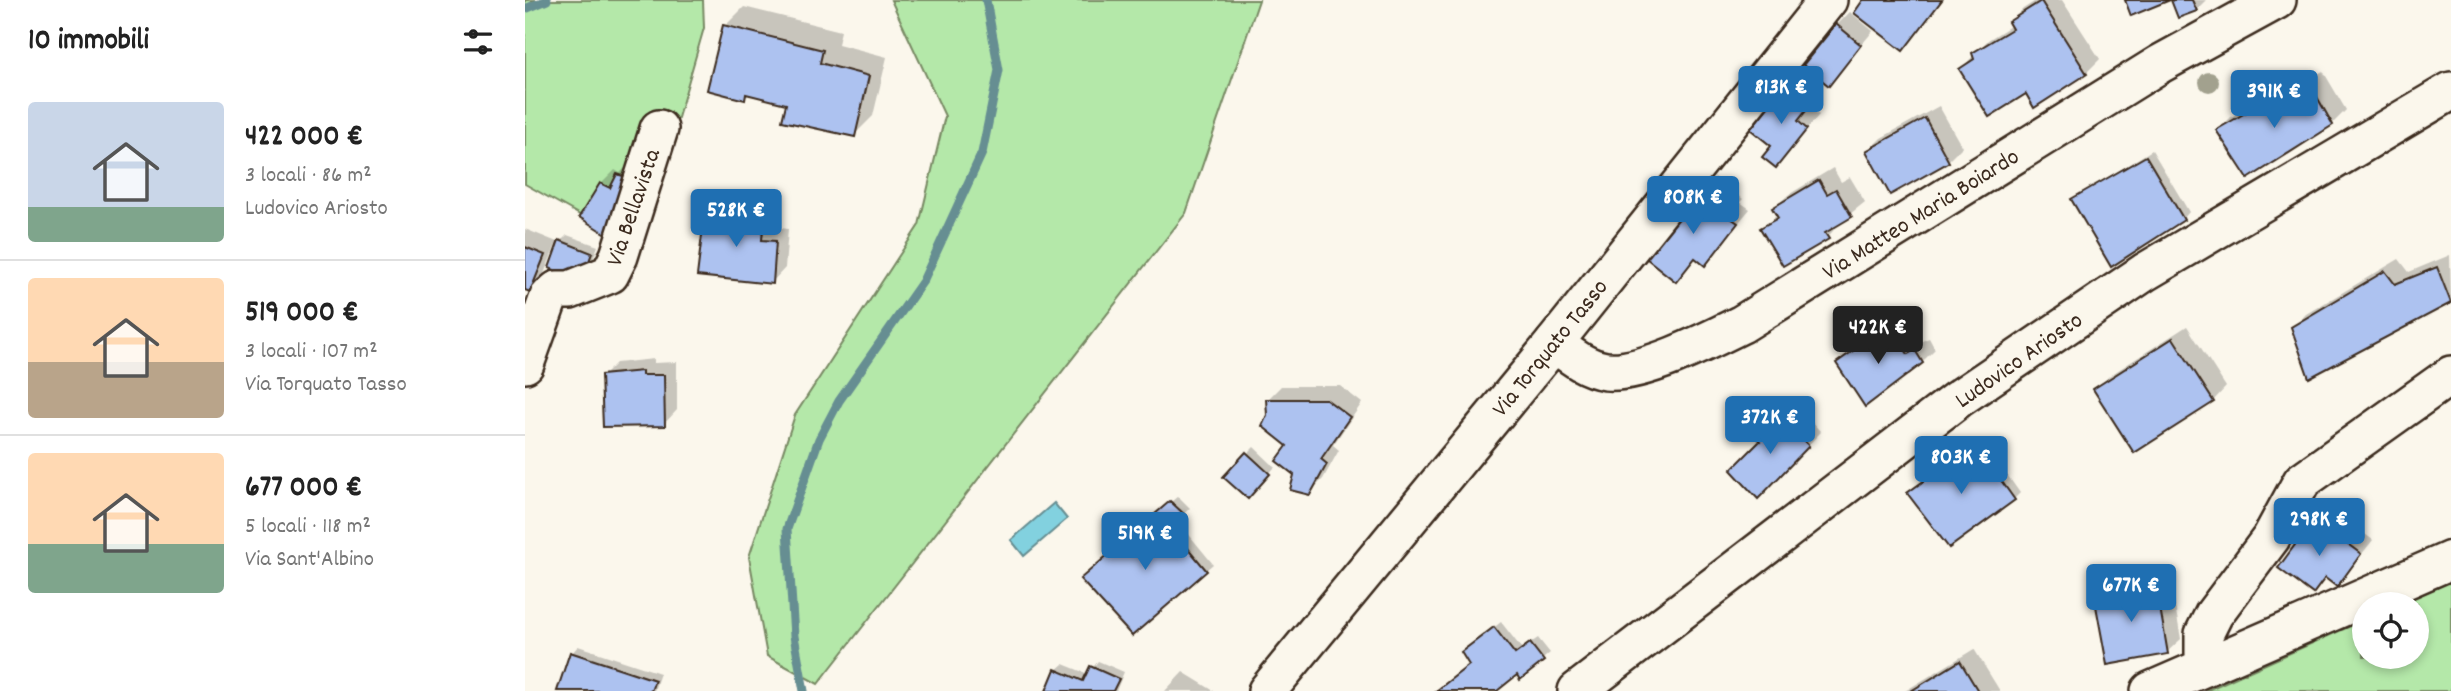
<!DOCTYPE html>
<html lang="it">
<head>
<meta charset="utf-8">
<style>
  :root { --surface:#fff; --page:#f6f6f6; --text:#222; --muted:#767676; --line:#e0e0e0; --accent:#1f6fb2 }
  body { margin:0; font-family:Dekko,sans-serif; background:var(--page); color:var(--text); height:100vh; display:flex; flex-direction:column; font-size:26px; white-space:nowrap }
  * { box-sizing:border-box; margin:0 }
  p { font-size:23px; color:var(--muted) }
  .icon { flex:none; width:38px; height:38px; fill:none; stroke:currentColor; stroke-width:2; stroke-linecap:round; stroke-linejoin:round }
  .map { position:relative; flex:1; overflow:hidden }
  .drawer { display:flex; flex-direction:column; background:var(--surface); width:525px }
  .drawer>* { flex:none }
  .tools { position:absolute; left:1827px; top:592px; display:grid; gap:14px }
  .tools a { display:grid; place-items:center; width:77px; height:77px; border-radius:50%; background:var(--surface); box-shadow:0 4px 10px #0003; font-size:35px }
  .price { position:absolute; translate:-50% -60px; padding:0 16px; border-radius:7px; background:var(--accent); color:#fff; font-size:23px; line-height:46px; filter:drop-shadow(0 2px 4px #0008) }
  .price::after { content:''; position:absolute; left:50%; top:42px; width:21px; height:16px; margin-left:-10px; background:inherit; clip-path:polygon(0 0,100% 0,50% 100%) }
  .price.on { background:#222; color:#fff }
  ul { padding:0; list-style:none }
  li { display:flex; align-items:center; gap:21px; height:175px; padding:0 28px }
  li+li { border-top:2px solid var(--line) }
  li span { display:grid; place-items:center; flex:none; width:196px; height:140px; border-radius:7px; color:#555 }
  li>.icon { margin-inline-start:auto }
  span .icon { width:84px; height:84px; fill:#fffc; stroke-width:1 }
  li b { font-size:30px }
  h2 { display:flex; justify-content:space-between; align-items:center; height:84px; padding:0 28px; font-size:30px }
  main { display:flex; flex:1; min-height:0 }
  .map>svg:first-child { display:block }
</style>
</head>
<body>
<main>
<section class="drawer">
<h2>10 immobili<svg class="icon" aria-label="filters" viewBox="0 0 24 24"><path d="M4 7h16M4 17h16"/><circle cx="9" cy="7" r="2"/><circle cx="15" cy="17" r="2"/></svg></h2>
<ul>
<li><span style="background:linear-gradient(#c9d6e8 75%,#7fa58c 0)"><svg class="icon" aria-label="home" viewBox="0 0 24 24"><path d="M3 11l9-7 9 7M6 9v11h12V9"/></svg></span><div><b>422 000 €</b><p>3 locali · 86 m²</p><p>Ludovico Ariosto</p></div></li>
<li><span style="background:linear-gradient(#ffd9b3 60%,#b9a48a 0)"><svg class="icon" aria-label="home" viewBox="0 0 24 24"><path d="M3 11l9-7 9 7M6 9v11h12V9"/></svg></span><div><b>519 000 €</b><p>3 locali · 107 m²</p><p>Via Torquato Tasso</p></div></li>
<li><span style="background:linear-gradient(#ffd9b3 65%,#7fa58c 0)"><svg class="icon" aria-label="home" viewBox="0 0 24 24"><path d="M3 11l9-7 9 7M6 9v11h12V9"/></svg></span><div><b>677 000 €</b><p>5 locali · 118 m²</p><p>Via Sant'Albino</p></div></li>
</ul>
</section>
<div class="map">
<svg width="1926" height="691" viewBox="0 0 1926 691">
  <rect width="100%" height="100%" fill="#fbf7ec"/>
  <filter id="ink" filterUnits="userSpaceOnUse"><feTurbulence type="fractalNoise" baseFrequency=".0143" numOctaves="2"/><feDisplacementMap in="SourceGraphic" scale="14" xChannelSelector="R" yChannelSelector="G"/><feConvolveMatrix kernelMatrix="1 2 1 2 8 2 1 2 1" color-interpolation-filters="sRGB"/></filter>
  <g filter="url(#ink)">
    <g fill="#b4e8a9" stroke="#788964" stroke-width="2">
      <path d="M0 0H178L179 28 115 249 0 184Z"/>
      <path d="M366 0H734L661 213 293 684 242 656 224 557 270 415 394 225 420 116Z"/>
      <path d="M1926 580V691H1680L1839 620V656H1892V604H1874Z"/>
    </g>
    <path fill="#82d1df" stroke="#668e92" stroke-width="2" d="M529 503 542 519 499 556 486 540Z"/>
    <g fill="#0003">
      <path d="M1341 0H1418L1378 49Z"/>
      <path d="M1512 0H1537L1575 59 1561 73 1510 105 1501 91 1436 69 1463 40 1487 25 1485 22 1498 9Z"/>
      <path d="M1648 0H1681L1671 10Z"/>
      <path d="M219 7 316 31 313 44 362 57 348 116 329 135 263 102 225 93 220 98 200 26Z"/>
      <path d="M1325 12 1348 31 1304 84 1312 25Z"/>
      <path d="M1798 71 1821 110 1807 124 1723 177 1693 130 1706 117 1765 83 1768 88Z"/>
      <path d="M1273 75 1296 93 1285 107 1294 115 1251 165 1248 145 1260 88Z"/>
      <path d="M1414 106 1437 147 1423 161 1343 151 1356 138Z"/>
      <path d="M1627 150 1664 212 1658 219 1548 199Z"/>
      <path d="M106 162 119 166 57 217 76 184 90 170 95 173Z"/>
      <path d="M1308 168 1316 182 1325 177 1340 202 1315 222 1303 237 1237 229 1253 214 1249 208 1263 195Z"/>
      <path d="M1190 177 1218 199 1215 202 1225 209 1179 264 1171 257 1151 279 1124 258Z"/>
      <path d="M195 199 251 206 250 227 263 229 260 268 247 282 182 212Z"/>
      <path d="M0 229 32 242 18 276 5 290 0 288Z"/>
      <path d="M42 235 73 246 63 272 36 241Z"/>
      <path d="M1925 255 1926 301 1785 376 1768 328 1781 314 1874 259 1884 272Z"/>
      <path d="M1377 314 1397 341 1404 338 1410 349 1397 362 1313 363Z"/>
      <path d="M1662 326 1701 387 1688 401 1571 390 1584 376Z"/>
      <path d="M129 359V363L152 362V410L139 424 78 376 91 363Z"/>
      <path d="M756 386H815L837 403 808 445 814 450 798 479 784 493 771 475 765 446 743 415V399Z"/>
      <path d="M1268 402 1296 432 1233 496 1238 441 1232 437Z"/>
      <path d="M1457 439 1495 493 1489 499 1391 487Z"/>
      <path d="M729 447 750 467 729 490 722 454Z"/>
      <path d="M653 496 665 508 652 520 688 564 607 634 564 572Z"/>
      <path d="M1803 507 1848 540 1812 585 1802 578 1788 591 1790 521Z"/>
      <path d="M1644 572 1656 639 1642 652 1571 595 1585 582Z"/>
      <path d="M976 622 997 649 1013 638 1025 653 996 677 992 673 969 691H912L945 665V646Z"/>
      <path d="M53 646 135 673 129 691H34L47 653Z"/>
      <path d="M1449 649 1475 691H1380Z"/>
      <path d="M573 661 599 672 591 691H523L531 670 538 664 563 674Z"/>
      <path d="M658 672 689 691H640Z"/>
    </g>
    <g fill="none" stroke-linecap="round" stroke-linejoin="round">
      <g stroke="#668e92" stroke-width="9">
        <path d="M0 9 22 0"/>
        <path d="M279 691 269 636 262 529 294 439 314 401 398 281 457 153 474 70 461 0"/>
      </g>
    </g>
    <g fill="#adc2f0" stroke="#3b2a1e" stroke-width="2">
      <path d="M1338 0H1417L1378 51 1329 13Z"/>
      <path d="M1600 0H1645L1606 16Z"/>
      <path d="M1646 0H1667L1672 11 1653 18Z"/>
      <path d="M1516 1 1562 74 1509 108 1501 94 1464 117 1434 69 1449 59 1447 53 1487 29 1483 22Z"/>
      <path d="M1311 24 1336 45 1304 86 1278 65Z"/>
      <path d="M198 25 298 50 295 63 344 76 330 137 257 121 261 104 221 94 220 100 182 90Z"/>
      <path d="M1784 83 1808 125 1723 179 1691 130 1751 95 1754 100Z"/>
      <path d="M1259 87 1284 107 1273 121 1282 129 1251 168 1237 157 1246 146 1225 129Z"/>
      <path d="M1400 118 1424 162 1365 195 1341 151Z"/>
      <path d="M1621 156 1659 220 1586 267 1546 199Z"/>
      <path d="M92 174 107 179 87 238 54 217 75 183 85 188Z"/>
      <path d="M1294 180 1302 194 1311 189 1327 217 1300 233 1304 239 1258 266 1235 228 1253 218 1247 208Z"/>
      <path d="M1175 189 1205 213 1203 216 1213 223 1180 266 1170 258 1151 282 1121 258Z"/>
      <path d="M180 211 239 219 237 240 251 241 248 284 172 276Z"/>
      <path d="M34 240 67 253 57 280 24 268Z"/>
      <path d="M0 247 20 255 5 292 0 290Z"/>
      <path d="M1912 267 1926 303 1784 378 1766 327 1860 271 1870 284Z"/>
      <path d="M1363 326 1383 354 1390 350 1398 363 1340 407 1311 363Z"/>
      <path d="M1648 338 1689 402 1609 453 1568 389Z"/>
      <path d="M117 371V375H139L140 426 78 427 76 375Z"/>
      <path d="M741 399H801L825 417 796 459 802 464 785 495 765 490 769 475 751 461 762 446 737 426 742 415Z"/>
      <path d="M1254 414 1284 446 1233 499 1206 470 1235 441 1230 437Z"/>
      <path d="M1450 444 1490 500 1424 548 1382 493Z"/>
      <path d="M721 452 745 474 723 499 698 477Z"/>
      <path d="M645 501 660 515 646 528 682 571 607 636 555 579Z"/>
      <path d="M1789 519 1836 554 1812 587 1800 578 1788 594 1753 568Z"/>
      <path d="M1631 584 1643 654 1582 665 1569 595Z"/>
      <path d="M969 627 990 654 1005 643 1019 661 995 680 992 675 972 691H911L944 665 936 652Z"/>
      <path d="M45 652 130 680 126 691H32Z"/>
      <path d="M1435 661 1453 691H1386Z"/>
      <path d="M565 666 594 679 588 691H521L530 669 558 681Z"/>
    </g>
    <g fill="none" stroke-linecap="round" stroke-linejoin="round">
      <g stroke="#3b2a1e" stroke-width="42">
        <g id="minor">
          <path d="M1029 343C1045 355 1060 368 1081 371 1116 375 1185 340 1217 324L1635 64 1752 0"/>
          <path d="M0 364 24 297 32 290H45L85 274 94 256 134 129"/>
          <path d="M1684 665 1679 654V634L1689 614 1746 538 1777 481 1926 375"/>
          <path d="M742 691 1029 343 1303 0"/>
          <path d="M1052 691 1433 399 1620 272 1926 91"/>
          <path d="M1625 691 1926 560"/>
        </g>
      </g>
      <use href="#minor" stroke="#fbf7ec" stroke-width="37"/>
    </g>
    <circle fill="#a2a18e" cx="1684" cy="82" r="10"/>
  </g>
  <g text-anchor="middle" stroke-width="6" stroke-linejoin="round" paint-order="stroke">
    <g font-size="24" fill="#3b2a1e" stroke="#fbf7ec">
      <text transform="translate(107 207) rotate(-71)" y="8">Via Bellavista</text>
      <text transform="translate(1395 213) rotate(-32)" y="8">Via Matteo Maria Boiardo</text>
      <text transform="translate(1024 347) rotate(-51)" y="8">Via Torquato Tasso</text>
      <text transform="translate(1493 359) rotate(-35)" y="8">Ludovico Ariosto</text>
    </g>
  </g>
</svg>
<div class="tools">
<a><svg class="icon" aria-label="locate" viewBox="0 0 24 24"><circle cx="12" cy="12" r="6"/><path d="M12 2v4M12 18v4M2 12h4M18 12h4"/></svg></a>
</div>
<b class="price" style="left:1256px;top:126px">813K €</b>
<b class="price" style="left:1749px;top:130px">391K €</b>
<b class="price" style="left:1168px;top:236px">808K €</b>
<b class="price" style="left:211px;top:249px">528K €</b>
<b class="price on" style="left:1353px;top:366px">422K €</b>
<b class="price" style="left:1245px;top:456px">372K €</b>
<b class="price" style="left:1436px;top:496px">803K €</b>
<b class="price" style="left:1794px;top:558px">298K €</b>
<b class="price" style="left:620px;top:572px">519K €</b>
<b class="price" style="left:1606px;top:624px">677K €</b>
</div>
</main>
</body>
</html>
